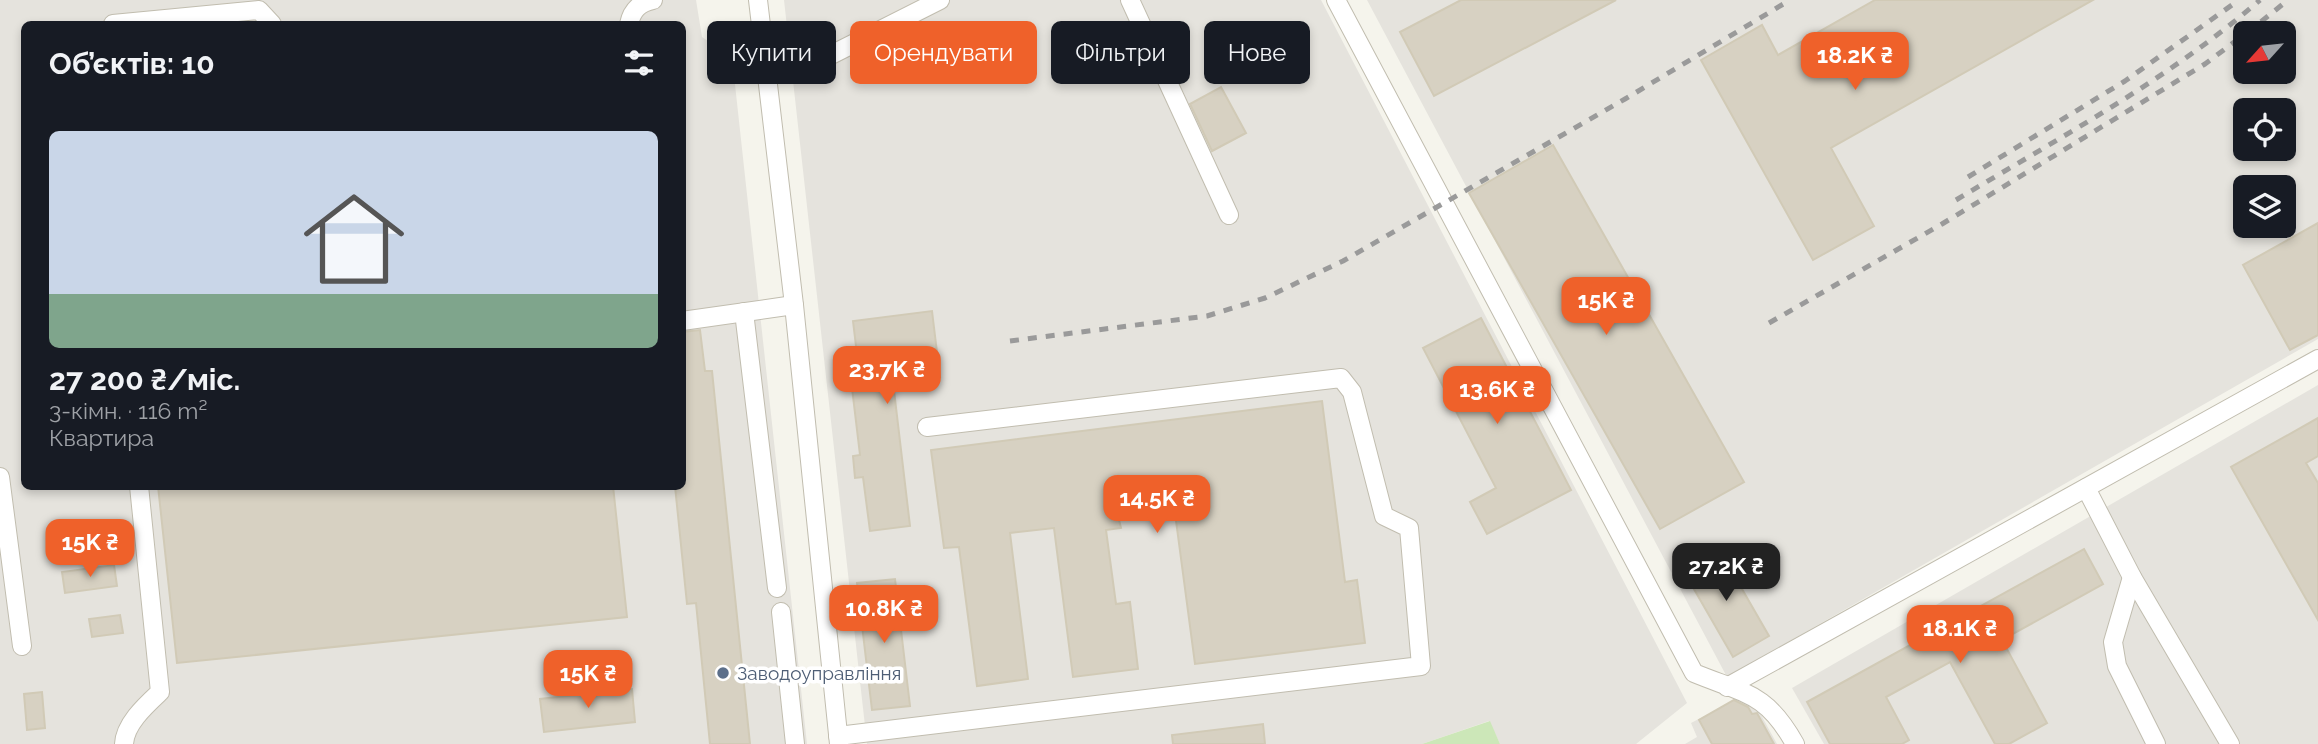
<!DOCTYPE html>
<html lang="uk">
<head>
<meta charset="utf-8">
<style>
  :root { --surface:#171b24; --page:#20242c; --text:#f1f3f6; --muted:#9ea1a6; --accent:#ef612a }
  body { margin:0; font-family:Raleway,sans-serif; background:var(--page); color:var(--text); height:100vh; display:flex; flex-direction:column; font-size:26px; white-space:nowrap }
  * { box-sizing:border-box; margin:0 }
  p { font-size:23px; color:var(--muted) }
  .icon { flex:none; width:38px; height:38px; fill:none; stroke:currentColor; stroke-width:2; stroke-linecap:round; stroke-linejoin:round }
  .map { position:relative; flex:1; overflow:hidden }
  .side { position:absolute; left:21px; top:21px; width:665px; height:469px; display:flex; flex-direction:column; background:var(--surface); border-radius:10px; box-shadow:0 4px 10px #0003 }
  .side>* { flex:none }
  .banner { position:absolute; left:707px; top:21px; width:665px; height:63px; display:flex; gap:14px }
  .needle { width:46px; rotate:243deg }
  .controls { position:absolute; left:2233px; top:21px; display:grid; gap:14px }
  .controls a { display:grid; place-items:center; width:63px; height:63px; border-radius:10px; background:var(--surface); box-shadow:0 4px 10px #0003; font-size:35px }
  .price { position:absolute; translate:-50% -60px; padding:0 16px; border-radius:14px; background:var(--accent); color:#fff; font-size:23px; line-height:46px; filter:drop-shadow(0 2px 4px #0008) }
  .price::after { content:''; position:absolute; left:50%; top:42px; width:21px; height:16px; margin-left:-10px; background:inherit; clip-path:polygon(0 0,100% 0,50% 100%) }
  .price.selected { background:#222; color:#fff }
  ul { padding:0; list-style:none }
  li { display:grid; align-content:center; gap:14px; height:371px; padding:0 28px }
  li span { display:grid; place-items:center; height:217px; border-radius:10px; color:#555 }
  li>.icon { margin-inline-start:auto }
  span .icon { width:126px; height:126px; fill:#fffc; stroke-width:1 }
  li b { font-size:30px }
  h2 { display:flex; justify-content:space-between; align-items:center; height:84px; padding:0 28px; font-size:30px }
  .chip { padding:0 24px; border-radius:10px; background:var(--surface); box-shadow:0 4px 10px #0003; font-size:24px; line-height:63px }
  .chip.selected { background:var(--accent); color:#fff }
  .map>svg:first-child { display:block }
</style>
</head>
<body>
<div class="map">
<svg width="2318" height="744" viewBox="0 0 2318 744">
  <rect width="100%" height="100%" fill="#f5f4ec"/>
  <g fill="#e5e3dd" fill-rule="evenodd">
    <path d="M0 0H696L702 37 732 57 807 744H0ZM24 24H682V486H24Z"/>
    <path d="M784 0H1321L1687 703 1636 744H1500L1489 721 1422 744H867Z"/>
    <path d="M1367 0H2318V339L1727 677ZM2245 33H2284V72H2245ZM2245 110H2284V149H2245ZM2245 187H2284V226H2245Z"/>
    <path d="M2318 385V744H1824L1792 688Z"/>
    <path d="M1749 693 1777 744H1685L1697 737 1691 723Z"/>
  </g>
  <path fill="#cce7b8" d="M1490 721 1500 744H1422Z"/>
  <g fill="#d7d1c2" stroke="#d1cab6" stroke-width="2">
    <path d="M1461 0H1616L1434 96 1400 32Z"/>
    <path d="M1875 0H2093L1831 148 1874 226 1813 260 1701 60 1762 25 1778 55Z"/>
    <path d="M1221 87 1246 133 1212 151 1190 104Z"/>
    <path d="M1553 145 1744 482 1660 529 1469 193Z"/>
    <path d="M2318 223V335L2290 350 2243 265Z"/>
    <path d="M932 311 940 377 893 382 910 526 870 531 863 477 855 478 853 456 860 455 852 388 847 389 845 372 859 371 853 321Z"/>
    <path d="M1481 318 1571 490 1487 534 1470 502 1496 488 1423 348Z"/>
    <path d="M700 330 705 371H712L750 744H710L696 603 687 604 675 486H682V332Z"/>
    <path d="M1322 401 1345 582 1357 580 1365 643 1195 664 1175 513 1119 520 1121 528 1106 530 1116 604 1130 602 1138 669 1073 677 1054 528 1010 533 1028 679 977 686 959 547 944 548 931 450Z"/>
    <path d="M2318 418V456L2306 463 2318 483V620L2231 467Z"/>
    <path d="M158 486H613L627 617 177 663Z"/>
    <path d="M1719 549 1769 636 1733 657 1683 570Z"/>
    <path d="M2084 549 2103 584 2002 640 2047 723 2009 744H1995L1950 662 1886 697 1909 740 1902 744H1830L1807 702Z"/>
    <path d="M114 565 117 586 65 593 62 572Z"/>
    <path d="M895 579 910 706 872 710 857 583Z"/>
    <path d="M120 615 123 633 92 637 89 619Z"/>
    <path d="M632 689 635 722 544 732 540 699Z"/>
    <path d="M42 692 45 728 27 730 24 694Z"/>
    <path d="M1734 700 1748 707 1752 714 1757 713 1774 744H1712L1699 720Z"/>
    <path d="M1263 724 1265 744H1173L1172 735Z"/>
  </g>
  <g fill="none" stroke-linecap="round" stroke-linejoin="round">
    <g stroke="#c1bdaf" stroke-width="20">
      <g id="minor">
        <path d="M758 0 794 305 839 744"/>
        <path d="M1130 0 1229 215"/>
        <path d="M1336 0 1694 673C1745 694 1766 692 1795 744"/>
        <path d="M113 24 259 10 272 24"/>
        <path d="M629 24C632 10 639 3 653 0"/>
        <path d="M823 59 940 0"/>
        <path d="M744 312 777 588"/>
        <path d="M682 321 794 305"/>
        <path d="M0 477 22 646"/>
        <path d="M2086 488 2132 577 2230 744"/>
        <path d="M2132 577 2113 642 2117 666 2156 744"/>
        <path d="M781 612 795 744"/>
        <path d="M1727 687 2318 359"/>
        <path d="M838 736 1421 666 1409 528 1384 516 1352 392 1341 378 927 427"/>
        <path d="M124 744C125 724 145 706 160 692L139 486"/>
      </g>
    </g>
    <use href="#minor" stroke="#fff" stroke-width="18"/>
    <g stroke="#9a9a9a" stroke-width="5" stroke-dasharray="9 9" stroke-linecap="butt">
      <path d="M2247 33 2288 0"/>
      <path d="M1968 177 2125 81 2239 0"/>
      <path d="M1956 200C2059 138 2169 79 2260 0"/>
      <path d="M1769 323 1942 224 2205 64 2245 34"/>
      <path d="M1010 341 1207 316 1265 298 1343 261 1625 99 1790 0"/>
    </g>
  </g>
  <circle fill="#5c6f8a" stroke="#fff" stroke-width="2.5" cx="723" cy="673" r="7"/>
  <g text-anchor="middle" stroke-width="7" stroke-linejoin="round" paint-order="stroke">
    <g font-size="19" fill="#4e5e75" stroke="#fff" text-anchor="start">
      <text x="737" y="680">Заводоуправління</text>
    </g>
  </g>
</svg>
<div class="controls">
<a><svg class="needle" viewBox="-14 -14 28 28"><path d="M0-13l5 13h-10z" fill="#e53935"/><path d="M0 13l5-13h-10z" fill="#9ea1a6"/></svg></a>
<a><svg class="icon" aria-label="locate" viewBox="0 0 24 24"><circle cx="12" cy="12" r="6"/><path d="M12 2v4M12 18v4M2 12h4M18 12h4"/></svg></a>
<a><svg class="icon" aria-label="layers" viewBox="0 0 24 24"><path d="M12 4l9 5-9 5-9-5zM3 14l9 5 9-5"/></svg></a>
</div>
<b class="price" style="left:1855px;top:92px">18.2K ₴</b>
<b class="price" style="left:1606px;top:337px">15K ₴</b>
<b class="price" style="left:887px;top:406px">23.7K ₴</b>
<b class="price" style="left:1497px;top:426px">13.6K ₴</b>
<b class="price" style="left:1157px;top:535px">14.5K ₴</b>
<b class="price" style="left:90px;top:579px">15K ₴</b>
<b class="price selected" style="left:1726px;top:603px">27.2K ₴</b>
<b class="price" style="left:884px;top:645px">10.8K ₴</b>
<b class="price" style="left:1960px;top:665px">18.1K ₴</b>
<b class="price" style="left:588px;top:710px">15K ₴</b>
<div class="banner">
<a class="chip">Купити</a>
<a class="chip selected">Орендувати</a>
<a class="chip">Фільтри</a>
<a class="chip">Нове</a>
</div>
<section class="side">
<h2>Об’єктів: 10<svg class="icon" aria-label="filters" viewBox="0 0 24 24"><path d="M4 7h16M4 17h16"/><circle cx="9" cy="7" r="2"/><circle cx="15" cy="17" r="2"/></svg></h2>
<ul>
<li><span style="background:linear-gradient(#c9d6e8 75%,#7fa58c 0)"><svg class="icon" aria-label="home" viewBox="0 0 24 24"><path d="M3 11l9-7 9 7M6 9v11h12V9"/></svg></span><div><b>27 200 ₴/міс.</b><p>3-кімн. · 116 m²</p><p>Квартира</p></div></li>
</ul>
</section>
</div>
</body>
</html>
